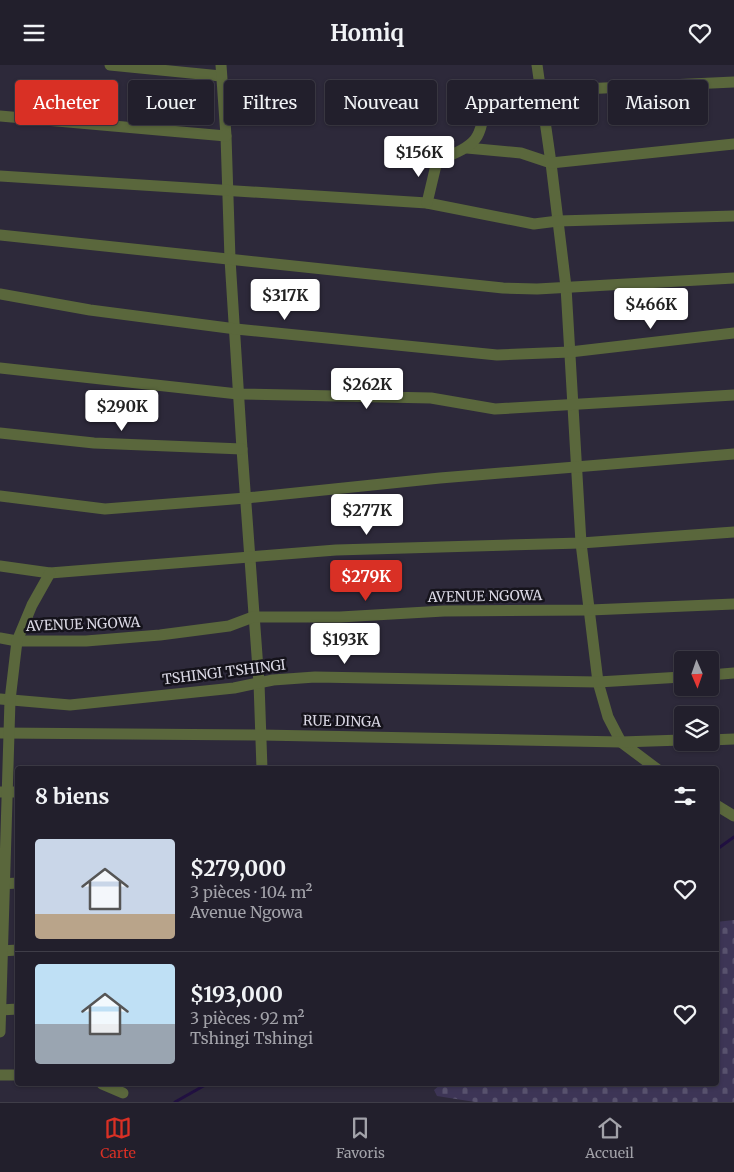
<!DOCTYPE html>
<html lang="fr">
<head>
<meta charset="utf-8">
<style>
  :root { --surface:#221f2c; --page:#2e2c38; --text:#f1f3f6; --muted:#a2a2a9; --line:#3f3d48; --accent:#d93025 }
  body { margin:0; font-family:Merriweather,serif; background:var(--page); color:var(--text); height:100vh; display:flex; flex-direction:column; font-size:19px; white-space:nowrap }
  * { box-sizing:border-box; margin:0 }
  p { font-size:16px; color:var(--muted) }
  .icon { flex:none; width:28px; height:28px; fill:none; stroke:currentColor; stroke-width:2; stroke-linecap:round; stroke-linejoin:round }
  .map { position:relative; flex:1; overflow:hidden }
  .side { position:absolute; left:15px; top:701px; width:704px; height:320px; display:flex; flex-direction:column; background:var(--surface); border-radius:5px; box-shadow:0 1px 4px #0004,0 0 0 1px var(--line) }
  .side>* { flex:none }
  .top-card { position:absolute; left:15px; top:15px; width:705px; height:45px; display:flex; gap:10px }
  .needle { width:32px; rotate:178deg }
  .tools { position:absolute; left:674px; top:586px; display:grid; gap:10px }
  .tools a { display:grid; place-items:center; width:45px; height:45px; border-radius:5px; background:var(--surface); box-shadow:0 1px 4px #0004,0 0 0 1px var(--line); font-size:25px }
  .price { position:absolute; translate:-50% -42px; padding:0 11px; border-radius:5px; background:#fff; color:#222; font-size:16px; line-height:32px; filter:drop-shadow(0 1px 2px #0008) }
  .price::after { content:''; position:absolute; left:50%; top:30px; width:15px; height:11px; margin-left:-8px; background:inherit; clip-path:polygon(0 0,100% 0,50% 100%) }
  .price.current { background:var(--accent); color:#fff }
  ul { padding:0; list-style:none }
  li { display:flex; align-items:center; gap:15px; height:125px; padding:0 20px }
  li+li { border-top:1px solid var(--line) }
  li span { display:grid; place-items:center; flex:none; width:140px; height:100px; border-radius:5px; color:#555 }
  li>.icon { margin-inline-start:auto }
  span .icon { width:60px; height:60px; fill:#fffc; stroke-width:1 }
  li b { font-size:21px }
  h2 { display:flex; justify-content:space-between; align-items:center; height:60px; padding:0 20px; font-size:21px }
  .chip { padding:0 18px; border-radius:5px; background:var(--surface); box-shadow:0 1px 4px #0004,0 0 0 1px var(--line); font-size:18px; line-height:45px }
  .chip.current { background:var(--accent); color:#fff }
  header { display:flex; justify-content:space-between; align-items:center; height:65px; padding:0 20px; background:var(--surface); font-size:22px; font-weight:700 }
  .tab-bar { display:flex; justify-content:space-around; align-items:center; height:70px; border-top:1px solid var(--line); background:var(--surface); font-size:14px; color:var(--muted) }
  .tab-bar a { display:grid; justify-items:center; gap:2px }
  .tab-bar .current { color:var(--accent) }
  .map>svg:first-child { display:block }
</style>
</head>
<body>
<header><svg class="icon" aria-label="menu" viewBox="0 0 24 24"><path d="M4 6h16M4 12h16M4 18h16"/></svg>Homiq<svg class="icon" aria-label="heart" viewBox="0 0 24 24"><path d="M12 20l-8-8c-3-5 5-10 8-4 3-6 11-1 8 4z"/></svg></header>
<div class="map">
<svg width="734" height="1037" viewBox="0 0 734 1037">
  <defs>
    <pattern id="cemetery-stones" width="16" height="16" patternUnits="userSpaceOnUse" patternTransform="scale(1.25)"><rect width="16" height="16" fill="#3d3556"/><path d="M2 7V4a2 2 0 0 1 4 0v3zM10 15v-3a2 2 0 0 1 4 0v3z" fill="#58526e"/></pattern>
  </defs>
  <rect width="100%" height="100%" fill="#2d293a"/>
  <path fill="url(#cemetery-stones)" d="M734 855V1037H475L437 1031 434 1025 441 1019H716V857Z"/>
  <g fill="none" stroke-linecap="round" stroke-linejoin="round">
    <g stroke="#211041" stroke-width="3">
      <path d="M716 785 734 772"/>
      <path d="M175 1037 207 1019"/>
    </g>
    <g stroke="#5a673c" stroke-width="11">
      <path d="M110 0 221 11"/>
      <path d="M221 0 226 71 230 194 242 384 259 618 262 704"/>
      <path d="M537 0 551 98 566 222 581 478 598 617 608 652 621 677 657 704"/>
      <path d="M0 51 226 71"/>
      <path d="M467 83 521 88 551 98 734 79"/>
      <path d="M0 111 427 138 534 159 558 156 734 151"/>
      <path d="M427 138 437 96C480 78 480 77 486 31L539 26 734 17"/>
      <path d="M0 170 503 223 537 224 734 213"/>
      <path d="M0 229 90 245 236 264 497 290 570 287 734 268"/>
      <path d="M0 303 238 329 431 333 495 344 734 330"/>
      <path d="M0 368 94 378 242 384"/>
      <path d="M0 431 105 444 246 433 440 413 734 389"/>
      <path d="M0 501 50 508 336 485 581 478 734 467"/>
      <path d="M0 573 17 576H86L160 570 229 561 253 552H340L444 546 590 545 734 539"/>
      <path d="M710 610 734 608"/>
      <path d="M0 634 70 640 234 623 273 615 315 612 598 617 682 612"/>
      <path d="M0 668 261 670 621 677 682 675"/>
      <path d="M710 675 734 674"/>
      <path d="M0 727H18"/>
      <path d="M716 740 734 751"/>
      <path d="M0 819 18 818"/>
      <path d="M0 886 18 885"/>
      <path d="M0 945 18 944"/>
      <path d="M0 967 10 635 17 576 32 540 50 508"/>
      <path d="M0 1010H18"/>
      <path d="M102 1019 123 1028"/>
    </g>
  </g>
  <g text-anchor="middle" stroke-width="5" stroke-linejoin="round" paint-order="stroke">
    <g font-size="14" fill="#dad8e4" stroke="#15131b">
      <text transform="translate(485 531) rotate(-1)" y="5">AVENUE NGOWA</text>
      <text transform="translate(83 559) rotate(-2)" y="5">AVENUE NGOWA</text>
      <text transform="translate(224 607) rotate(-7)" y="5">TSHINGI TSHINGI</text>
      <text transform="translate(342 656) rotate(1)" y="5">RUE DINGA</text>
    </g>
  </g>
</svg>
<div class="tools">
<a><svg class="needle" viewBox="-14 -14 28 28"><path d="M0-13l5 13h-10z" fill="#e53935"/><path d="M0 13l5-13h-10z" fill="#a2a2a9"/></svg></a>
<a><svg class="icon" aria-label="layers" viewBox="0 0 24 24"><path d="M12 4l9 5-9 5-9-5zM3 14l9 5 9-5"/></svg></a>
</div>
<b class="price" style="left:419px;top:113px">$156K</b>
<b class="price" style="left:285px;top:256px">$317K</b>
<b class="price" style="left:651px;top:265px">$466K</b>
<b class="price" style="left:367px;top:345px">$262K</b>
<b class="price" style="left:122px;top:367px">$290K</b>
<b class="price" style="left:367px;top:471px">$277K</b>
<b class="price current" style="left:366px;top:537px">$279K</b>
<b class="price" style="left:345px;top:600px">$193K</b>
<div class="top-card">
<a class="chip current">Acheter</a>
<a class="chip">Louer</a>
<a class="chip">Filtres</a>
<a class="chip">Nouveau</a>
<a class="chip">Appartement</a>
<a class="chip">Maison</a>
</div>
<section class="side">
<h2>8 biens<svg class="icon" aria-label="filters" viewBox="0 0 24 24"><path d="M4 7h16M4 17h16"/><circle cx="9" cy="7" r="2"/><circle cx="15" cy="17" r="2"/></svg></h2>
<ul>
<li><span style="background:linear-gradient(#c9d6e8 75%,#b9a48a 0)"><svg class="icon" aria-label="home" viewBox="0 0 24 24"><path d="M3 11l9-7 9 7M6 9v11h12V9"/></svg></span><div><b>$279,000</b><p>3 pièces · 104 m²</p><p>Avenue Ngowa</p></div><svg class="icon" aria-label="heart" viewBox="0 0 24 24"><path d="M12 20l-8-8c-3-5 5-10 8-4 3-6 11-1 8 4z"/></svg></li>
<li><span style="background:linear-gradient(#bfe0f5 60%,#9aa5b1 0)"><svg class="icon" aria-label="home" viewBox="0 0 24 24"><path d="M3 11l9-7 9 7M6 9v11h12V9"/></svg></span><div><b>$193,000</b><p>3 pièces · 92 m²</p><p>Tshingi Tshingi</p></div><svg class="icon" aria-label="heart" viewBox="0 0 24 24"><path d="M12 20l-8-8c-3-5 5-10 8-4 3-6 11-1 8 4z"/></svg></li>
</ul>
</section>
</div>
<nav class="tab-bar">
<a class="current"><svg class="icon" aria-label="map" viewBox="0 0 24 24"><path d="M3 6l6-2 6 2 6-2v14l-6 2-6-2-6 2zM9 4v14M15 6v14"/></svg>Carte</a>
<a><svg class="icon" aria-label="saved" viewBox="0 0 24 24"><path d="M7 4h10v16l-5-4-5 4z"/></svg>Favoris</a>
<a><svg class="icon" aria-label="home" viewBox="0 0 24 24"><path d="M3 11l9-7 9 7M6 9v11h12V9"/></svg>Accueil</a>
</nav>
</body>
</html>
